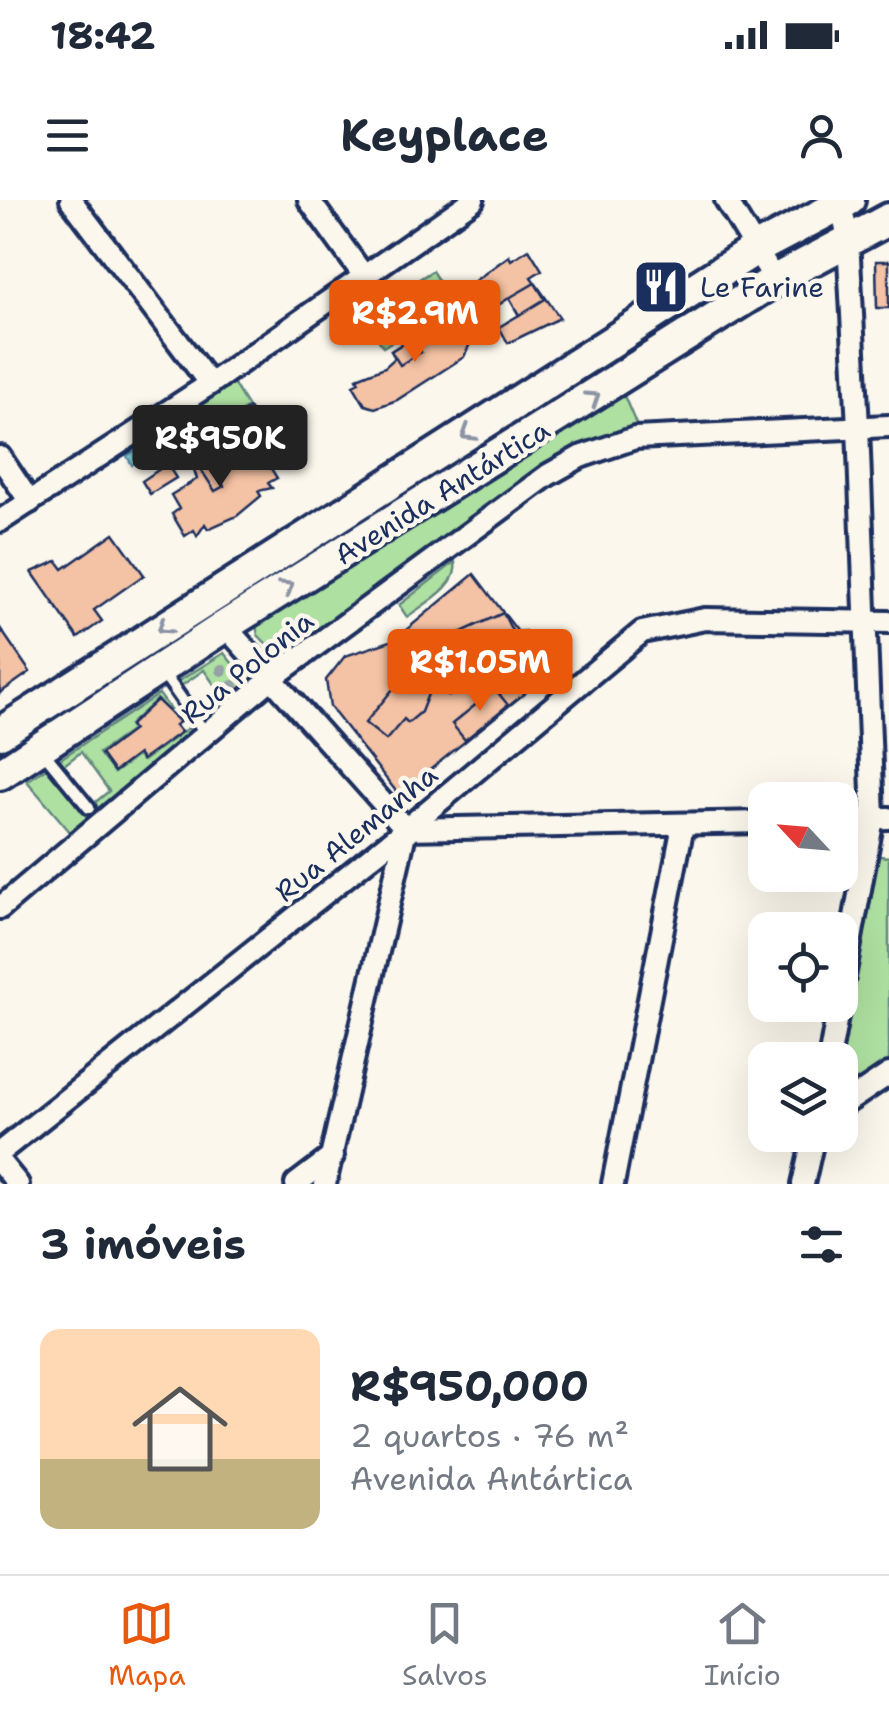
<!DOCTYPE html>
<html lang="pt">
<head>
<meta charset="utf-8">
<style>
  :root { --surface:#fff; --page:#f2f2f3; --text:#1f2937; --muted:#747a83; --line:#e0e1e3; --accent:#ea580c }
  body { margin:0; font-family:"Shantell Sans",sans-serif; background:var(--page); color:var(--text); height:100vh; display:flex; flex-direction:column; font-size:38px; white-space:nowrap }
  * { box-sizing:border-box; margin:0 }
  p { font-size:32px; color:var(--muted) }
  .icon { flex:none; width:55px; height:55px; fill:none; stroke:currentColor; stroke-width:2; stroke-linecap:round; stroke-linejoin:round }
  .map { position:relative; height:984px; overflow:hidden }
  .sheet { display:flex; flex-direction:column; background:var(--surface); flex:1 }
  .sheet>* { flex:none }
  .needle { width:65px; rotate:296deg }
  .buttons { position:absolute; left:748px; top:582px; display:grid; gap:20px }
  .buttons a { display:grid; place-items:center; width:110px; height:110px; border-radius:20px; background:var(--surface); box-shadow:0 10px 40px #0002; font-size:50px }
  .price { position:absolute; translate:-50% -85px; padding:0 22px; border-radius:10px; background:var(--accent); color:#fff; font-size:32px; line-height:65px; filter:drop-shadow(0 2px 5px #0008) }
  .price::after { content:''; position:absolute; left:50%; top:60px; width:30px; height:22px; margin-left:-15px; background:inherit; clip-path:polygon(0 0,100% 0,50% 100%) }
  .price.on { background:#222; color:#fff }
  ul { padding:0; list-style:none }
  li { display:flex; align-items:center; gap:30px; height:250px; padding:0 40px }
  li+li { border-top:2px solid var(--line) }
  li span { display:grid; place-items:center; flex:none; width:280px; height:200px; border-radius:20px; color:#555 }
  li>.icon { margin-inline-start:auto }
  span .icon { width:120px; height:120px; fill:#fffc; stroke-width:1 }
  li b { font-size:42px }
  h2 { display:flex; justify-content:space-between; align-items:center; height:120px; padding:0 40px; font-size:42px }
  .status { display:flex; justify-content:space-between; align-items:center; height:70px; padding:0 50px; background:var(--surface); direction:ltr }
  .status svg { height:28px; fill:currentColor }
  header { display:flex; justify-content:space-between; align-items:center; height:130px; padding:0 40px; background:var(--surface); font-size:45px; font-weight:700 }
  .menu { display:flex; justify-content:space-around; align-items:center; height:140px; border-top:2px solid var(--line); background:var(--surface); font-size:28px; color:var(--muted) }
  .menu a { display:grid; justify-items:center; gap:5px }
  .menu .on { color:var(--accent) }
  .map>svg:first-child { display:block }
</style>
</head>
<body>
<div class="status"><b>18:42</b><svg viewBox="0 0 49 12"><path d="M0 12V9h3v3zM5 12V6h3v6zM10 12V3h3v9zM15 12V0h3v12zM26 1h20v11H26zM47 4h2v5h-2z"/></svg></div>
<header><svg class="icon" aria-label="menu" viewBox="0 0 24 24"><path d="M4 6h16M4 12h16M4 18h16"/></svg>Keyplace<svg class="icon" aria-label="person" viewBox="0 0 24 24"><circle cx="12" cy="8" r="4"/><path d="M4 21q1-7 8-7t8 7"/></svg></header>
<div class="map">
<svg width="889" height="984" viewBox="0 0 889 984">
  <rect width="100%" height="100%" fill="#fbf7ec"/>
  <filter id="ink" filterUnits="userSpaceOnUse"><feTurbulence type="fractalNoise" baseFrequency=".01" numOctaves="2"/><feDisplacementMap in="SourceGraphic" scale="20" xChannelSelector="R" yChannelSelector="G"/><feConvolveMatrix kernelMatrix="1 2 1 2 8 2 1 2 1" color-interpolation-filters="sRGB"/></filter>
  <g filter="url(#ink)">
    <g fill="#aee0a1" stroke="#648880" stroke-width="2.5">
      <path d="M432 71 453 103 383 147 363 115Z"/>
      <path d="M233 183 248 207 187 247 171 223Z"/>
      <path d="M622 191 636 224 580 249 289 457 281 459 258 435 255 421Z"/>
      <path d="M455 362C460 386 425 403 407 417L399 405Z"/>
      <path d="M224 453 250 485 206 523 197 512 221 494 204 470 181 486 177 482Z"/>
      <path d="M159 494 170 509 167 511 157 499 129 525 132 530 99 553 114 573 137 556 143 561 188 528 194 535 98 612 92 605 109 591 81 552 64 565 60 559Z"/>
      <path d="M46 568 88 618 71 633 27 581Z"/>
      <path d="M879 656 889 657V866L840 896V860H833Z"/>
    </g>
    <path fill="#89d8e6" stroke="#5d94b0" stroke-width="2.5" d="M166 230 171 239 132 265 127 256Z"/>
    <g fill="#f4c2a4" stroke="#1b2f5e" stroke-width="2.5">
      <path d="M529 49 542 70 531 77 560 118 508 143 499 127 519 115 509 98 500 104 495 96 480 105 469 85 509 56 511 60Z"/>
      <path d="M876 61H889V108H877Z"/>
      <path d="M535 83 545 99 519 115 509 98Z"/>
      <path d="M452 119H460L472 139 464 157 397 200 375 208 365 205 353 185 359 182 357 178 385 167 395 158 391 151 413 137 417 144 429 139Z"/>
      <path d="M413 137 421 152 400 165 391 151Z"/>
      <path d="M249 208 257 221 232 238 223 225Z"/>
      <path d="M247 247 255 261 263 256 277 278 268 283 272 288 258 291 261 296 237 316 208 329 205 324 197 336 194 330 185 336 172 314 179 309 171 295 197 279 190 257 204 248 220 264Z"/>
      <path d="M204 248 208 255 194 264 190 257Z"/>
      <path d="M205 257 224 286 215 291 196 262Z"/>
      <path d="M167 264 176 278 150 294 142 281Z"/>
      <path d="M114 333 144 375 94 410 102 421 78 438 32 372 57 361 63 369Z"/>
      <path d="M474 374 518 432 525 431 557 467 399 595 330 507 326 480 345 456 394 440Z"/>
      <path d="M503 413 515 437 491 449 493 454 480 464 459 470 467 481 449 496 440 485 428 494 421 512 408 523 404 519 386 540 365 523 398 483H406L400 475 422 458 428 466 454 444 450 439 457 434Z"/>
      <path d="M0 428 30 472 0 493Z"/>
      <path d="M495 489 508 505 465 540 452 524Z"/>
      <path d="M157 500 180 522 175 525 181 532 142 560 138 554 114 572 101 554 133 530 130 525Z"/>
    </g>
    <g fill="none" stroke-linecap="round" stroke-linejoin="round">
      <g stroke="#1b2f5e" stroke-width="18">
        <g id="lane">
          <path d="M161 470 206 534"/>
          <path d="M41 549 89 608"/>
        </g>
      </g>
      <g stroke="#1b2f5e" stroke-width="28">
        <g id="street">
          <path d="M71 0 210 184"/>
          <path d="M309 0 364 76"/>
          <path d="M726 0 775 80"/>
          <path d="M0 257 30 302"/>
          <path d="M0 321 210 184 473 0"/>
          <path d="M225 426 406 629 325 984"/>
          <path d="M840 619 889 618"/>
          <path d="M406 629 765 622"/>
          <path d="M0 708 272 478 548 275 580 257 635 238 889 226"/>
          <path d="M840 799 873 618 858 227 848 39 841 4"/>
          <path d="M829 860 839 805"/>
          <path d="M840 907 889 874"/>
          <path d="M0 952 406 629 642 432 705 419 889 422"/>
          <path d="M0 962 18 984"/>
          <path d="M296 984 333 956"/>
          <path d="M613 984 683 625"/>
          <path d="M803 984 814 935"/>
        </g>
      </g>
      <g stroke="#1b2f5e" stroke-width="38">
        <g id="secondary">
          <path d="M0 533 756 49 849 0"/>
          <path d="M0 574 225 426 775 80 889 19"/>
        </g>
      </g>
      <use href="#lane" stroke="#fbf7ec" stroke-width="10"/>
      <use href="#street" stroke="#fbf7ec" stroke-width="20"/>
      <use href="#secondary" stroke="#fbf7ec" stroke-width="30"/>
    </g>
    <g fill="#94a1a7">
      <circle cx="222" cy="470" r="6"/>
      <circle cx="233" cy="486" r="6"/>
    </g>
    <defs><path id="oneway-chevron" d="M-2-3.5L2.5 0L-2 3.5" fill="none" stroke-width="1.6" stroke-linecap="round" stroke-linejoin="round" transform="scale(2.5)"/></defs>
    <g stroke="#8b93a5">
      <use href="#oneway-chevron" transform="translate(593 198) rotate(-33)"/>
      <use href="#oneway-chevron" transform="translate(468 234) rotate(148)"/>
      <use href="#oneway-chevron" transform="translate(287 387) rotate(-32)"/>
      <use href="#oneway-chevron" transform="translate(164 427) rotate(146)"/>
    </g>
  </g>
  <defs>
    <g id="restaurant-square" transform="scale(2.875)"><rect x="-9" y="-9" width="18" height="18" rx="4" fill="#1b2f5e" stroke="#fbf7ec"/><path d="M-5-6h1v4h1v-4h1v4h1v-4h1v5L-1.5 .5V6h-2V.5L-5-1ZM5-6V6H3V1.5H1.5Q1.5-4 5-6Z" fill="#fff"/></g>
  </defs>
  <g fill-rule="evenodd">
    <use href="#restaurant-square" x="661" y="87"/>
  </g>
  <g text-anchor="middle" stroke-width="9" stroke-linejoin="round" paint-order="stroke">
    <g font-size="28" fill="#1b2f5e" stroke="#fbf7ec" text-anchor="start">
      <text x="700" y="97">Le Farine</text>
    </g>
    <g font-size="28" fill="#1b2f5e" stroke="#fbf7ec">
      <text transform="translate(442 292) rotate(-32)" y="10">Avenida Antártica</text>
      <text transform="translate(247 467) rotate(-39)" y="10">Rua Polonia</text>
      <text transform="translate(356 633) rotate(-39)" y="10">Rua Alemanha</text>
    </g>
  </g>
</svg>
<div class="buttons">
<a><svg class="needle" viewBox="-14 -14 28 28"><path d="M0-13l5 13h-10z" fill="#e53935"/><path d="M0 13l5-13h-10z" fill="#747a83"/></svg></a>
<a><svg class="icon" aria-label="locate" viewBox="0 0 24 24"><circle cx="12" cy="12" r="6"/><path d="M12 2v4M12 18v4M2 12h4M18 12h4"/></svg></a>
<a><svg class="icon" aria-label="layers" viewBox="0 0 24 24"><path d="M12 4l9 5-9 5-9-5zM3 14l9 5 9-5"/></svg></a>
</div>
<b class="price" style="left:415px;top:165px">R$2.9M</b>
<b class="price on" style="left:220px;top:290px">R$950K</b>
<b class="price" style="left:480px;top:514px">R$1.05M</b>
</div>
<section class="sheet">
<h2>3 imóveis<svg class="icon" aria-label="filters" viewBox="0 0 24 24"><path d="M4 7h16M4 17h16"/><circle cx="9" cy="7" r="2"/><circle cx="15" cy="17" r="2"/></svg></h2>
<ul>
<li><span style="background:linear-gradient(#ffd9b3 65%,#c2b280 0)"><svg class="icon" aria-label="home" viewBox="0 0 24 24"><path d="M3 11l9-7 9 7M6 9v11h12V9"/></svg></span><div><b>R$950,000</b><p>2 quartos · 76 m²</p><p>Avenida Antártica</p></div></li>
</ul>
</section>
<nav class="menu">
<a class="on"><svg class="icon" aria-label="map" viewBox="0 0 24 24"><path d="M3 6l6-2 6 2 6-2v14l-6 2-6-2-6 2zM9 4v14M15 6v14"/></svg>Mapa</a>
<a><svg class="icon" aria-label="saved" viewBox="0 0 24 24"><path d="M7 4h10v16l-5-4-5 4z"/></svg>Salvos</a>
<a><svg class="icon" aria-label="home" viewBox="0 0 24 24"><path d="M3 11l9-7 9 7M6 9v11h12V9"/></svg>Início</a>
</nav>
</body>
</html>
